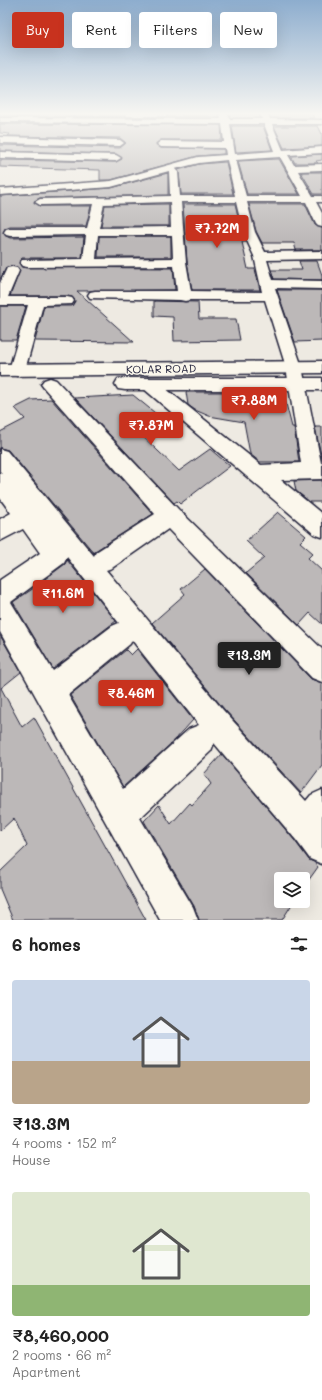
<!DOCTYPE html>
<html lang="en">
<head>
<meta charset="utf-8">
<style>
  :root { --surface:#fff; --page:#f6f6f6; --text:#222; --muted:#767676; --accent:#c8321e }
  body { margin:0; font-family:Mali,sans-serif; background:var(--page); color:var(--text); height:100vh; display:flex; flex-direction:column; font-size:15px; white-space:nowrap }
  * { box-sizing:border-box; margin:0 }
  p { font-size:13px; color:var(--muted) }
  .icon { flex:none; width:22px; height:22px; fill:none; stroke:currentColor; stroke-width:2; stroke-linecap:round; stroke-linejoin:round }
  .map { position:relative; height:920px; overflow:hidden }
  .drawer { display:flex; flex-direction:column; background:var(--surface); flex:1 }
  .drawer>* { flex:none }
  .top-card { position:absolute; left:12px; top:12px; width:298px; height:36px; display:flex; gap:8px }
  .fabs { position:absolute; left:274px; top:872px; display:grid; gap:8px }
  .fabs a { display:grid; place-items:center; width:36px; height:36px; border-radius:4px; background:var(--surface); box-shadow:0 4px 16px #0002; font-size:20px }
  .price { position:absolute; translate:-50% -34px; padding:0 9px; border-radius:4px; background:var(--accent); color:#fff; font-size:13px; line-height:26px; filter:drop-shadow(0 1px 2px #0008) }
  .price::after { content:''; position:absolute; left:50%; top:24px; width:12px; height:9px; margin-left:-6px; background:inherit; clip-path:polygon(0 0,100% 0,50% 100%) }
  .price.selected { background:#222; color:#fff }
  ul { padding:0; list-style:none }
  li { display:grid; align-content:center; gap:8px; height:212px; padding:0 12px }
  li span { display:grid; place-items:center; height:124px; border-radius:4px; color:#555 }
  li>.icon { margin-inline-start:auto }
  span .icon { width:72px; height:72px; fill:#fffc; stroke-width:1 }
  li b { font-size:17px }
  h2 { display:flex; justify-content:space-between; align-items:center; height:48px; padding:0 12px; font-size:17px }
  .pill { padding:0 14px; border-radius:4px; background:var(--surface); box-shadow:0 4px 16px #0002; font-size:14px; line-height:36px }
  .pill.selected { background:var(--accent); color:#fff }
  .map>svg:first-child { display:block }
</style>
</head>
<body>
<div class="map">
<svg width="322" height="920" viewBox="0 0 322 920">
  <rect width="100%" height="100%" fill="#eeeae2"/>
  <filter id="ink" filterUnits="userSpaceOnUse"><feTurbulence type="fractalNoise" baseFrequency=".025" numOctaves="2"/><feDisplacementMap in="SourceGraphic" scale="8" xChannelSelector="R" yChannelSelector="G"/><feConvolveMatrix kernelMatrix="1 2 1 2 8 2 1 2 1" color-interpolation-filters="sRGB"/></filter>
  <g filter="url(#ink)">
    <g fill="#bcb8b8" stroke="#22223b">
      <path d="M0 113H66L65 115 70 116 104 115H126L125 117H167L168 113H182L181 115 209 116 208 113H219V117L0 116Z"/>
      <path d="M230 113H258L260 118H230Z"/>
      <path d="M269 113H311L314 118H271Z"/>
      <path d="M0 124 221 125 222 140H161L156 144 161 148 224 149V154L198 156 111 180H100V170L0 167V160L116 162 122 159 116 154 0 151V145L120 148 126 143 120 138 8 136 10 134 0 133Z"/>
      <path d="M232 126H263L272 150 236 152Z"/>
      <path d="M274 126H318L322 134V146L284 148Z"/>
      <path d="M322 154V160L316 161 318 163H295L291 156Z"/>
      <path d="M279 159 299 194H247L238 161Z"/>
      <path d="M226 162 233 194H181L179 172 178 170 199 164Z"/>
      <path d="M301 172H322V194H314Z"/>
      <path d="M168 173V195L40 198 34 201 40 206H91L86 226H10L5 228 3 233 6 236 10 238 84 237 82 258H22L19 262 22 267 173 268 175 290 77 291 134 342 35 341 44 306H72L75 300 72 297 67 296H10L20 270 17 267H7L0 279V196L111 188Z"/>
      <path d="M169 204V226H101L105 205Z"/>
      <path d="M183 204H235L242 232 246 242H242L248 269H255L260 290H192L187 262Z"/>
      <path d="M249 204H305L315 225 322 228V250H296L294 243H262L256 231Z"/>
      <path d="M99 236H171V257H98Z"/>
      <path d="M299 261H317L322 275V280L274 279 271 270H302Z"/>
      <path d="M277 290H322V341L295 342Z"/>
      <path d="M154 301 198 302 199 319H236L240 340 174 341 173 317 154 316Z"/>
      <path d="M0 306H26L16 340H0Z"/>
      <path d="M186 392H283L292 427H294L299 462H260L250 454 244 422 209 416 195 410 188 405Z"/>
      <path d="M133 395 160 417 137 431 179 471 210 449 230 466 180 504 177 501 174 503 75 398Z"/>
      <path d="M51 399 153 514 95 551 94 553 8 450 0 448V432L25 419 15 408 31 400Z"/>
      <path d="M315 427H322V460Z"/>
      <path d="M322 480V502H310L296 491 294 481Z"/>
      <path d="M278 512 306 536 300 542 313 553 308 558 322 571V624L310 613 299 625 246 573 264 558 246 541Z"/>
      <path d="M67 560 116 621 53 669 13 602 46 580 45 579 65 564Z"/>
      <path d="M205 569 311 679 322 683V765L301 793 224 709 152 623 185 594 181 589Z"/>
      <path d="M0 635 21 672 1 688 22 727 34 717 146 920H13L0 889V872L27 846 14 818 0 831Z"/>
      <path d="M137 649 193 720 175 740 123 787 70 695 126 650 131 655Z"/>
      <path d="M222 754 295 841 309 860 314 862 318 867 303 888V879H281V901H294L282 920H199L194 906 144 821 159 805 171 824 190 803 192 805 211 784 204 774Z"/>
    </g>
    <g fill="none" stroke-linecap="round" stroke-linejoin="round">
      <g stroke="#22223b" stroke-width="3">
        <g id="minor">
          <path d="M220 113H228L229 119H262L259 113H267L270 119 322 120V124H272L283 150 322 147V153L288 155 294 165 322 164V170L298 171 313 196H322V202H316L322 213V227L318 226 316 224 306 202H247L255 232 265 252 322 251V259L267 260 273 280 322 281V289L275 288 302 367 321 463H322V479L281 480 322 514V537L314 534 143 388 140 384 143 380 149 378 155 380 261 465 301 463 286 367 265 300H190L185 301 180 300 90 298 88 295 90 292 95 291H177L174 266 27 267 22 266 20 263 22 260 83 259 86 235 10 236 6 235 4 232 6 229 10 228H87L93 204 40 205 35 202 40 199 170 196 169 171 111 187 0 195V189L111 181 198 157 226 155 225 148 161 147 157 144 161 141 224 142 222 124 0 122V118L221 119ZM230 124H264L274 151 235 154ZM280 157 302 196H246L236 160ZM227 160 235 196H180L178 172 175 169 199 163ZM170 202 171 227 99 228 104 204ZM181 202H236L243 232 254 256 262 292 191 291 186 262ZM98 235H172L173 258 96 259Z"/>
          <path d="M0 137 120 140 124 143 120 146 0 143Z"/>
          <path d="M0 152 116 155 121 158 116 161 0 158Z"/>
          <path d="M12 267 17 268 19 271 8 297H67L72 298 74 301 72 304 43 305 25 370 23 374 17 376 11 374 9 370 28 305H0V283L7 268Z"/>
          <path d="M50 378 56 380 178 509 322 649V682L312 678 168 529 112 568 106 570 223 710 306 801 311 795 322 790V864L310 859 296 840 214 743 211 751 140 818 193 907 198 920H160L0 632V580L40 553 23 529 0 541V519L11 513 0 498V473L2 474 0 471V449L7 451 94 556 96 552 155 514 44 388 41 384 44 380ZM67 557 119 623 112 626 53 671 11 602 64 563ZM132 640 199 725 189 729 123 789 68 695 130 644Z"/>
        </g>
      </g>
      <g stroke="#22223b" stroke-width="3">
        <g id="secondary">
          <path d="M322 361V373L0 376V364Z"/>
          <path d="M125 378H322V390H125L118 389 115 384 118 379Z"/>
        </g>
      </g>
      <use href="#minor" fill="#fbf7ec" fill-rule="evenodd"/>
      <use href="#secondary" fill="#fbf7ec" fill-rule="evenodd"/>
    </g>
  </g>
  <linearGradient id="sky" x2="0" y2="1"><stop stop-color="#8dadce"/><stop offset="0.47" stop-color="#f7f6f2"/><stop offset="1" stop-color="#f7f6f2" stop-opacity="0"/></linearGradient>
  <rect width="322" height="242" fill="url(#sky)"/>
  <g text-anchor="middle" stroke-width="3" stroke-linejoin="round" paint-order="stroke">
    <g font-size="11" fill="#22223b" stroke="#fbf7ec">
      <text transform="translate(161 369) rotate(-1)" y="4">KOLAR ROAD</text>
    </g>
  </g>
</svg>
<div class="fabs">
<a><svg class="icon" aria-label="layers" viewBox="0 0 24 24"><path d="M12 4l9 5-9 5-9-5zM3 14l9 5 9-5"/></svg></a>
</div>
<b class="price" style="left:217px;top:249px">₹7.72M</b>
<b class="price" style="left:254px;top:421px">₹7.88M</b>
<b class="price" style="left:151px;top:446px">₹7.87M</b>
<b class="price" style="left:63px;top:614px">₹11.6M</b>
<b class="price selected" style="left:249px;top:676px">₹13.3M</b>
<b class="price" style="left:131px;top:714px">₹8.46M</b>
<div class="top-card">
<a class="pill selected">Buy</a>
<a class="pill">Rent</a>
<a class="pill">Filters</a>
<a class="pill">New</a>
</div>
</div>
<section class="drawer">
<h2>6 homes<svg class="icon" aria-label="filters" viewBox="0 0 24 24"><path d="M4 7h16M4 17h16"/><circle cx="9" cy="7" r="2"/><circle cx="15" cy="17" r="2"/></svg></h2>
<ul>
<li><span style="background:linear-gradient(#c9d6e8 65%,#b9a48a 0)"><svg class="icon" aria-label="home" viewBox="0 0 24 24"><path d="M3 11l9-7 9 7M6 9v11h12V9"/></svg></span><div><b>₹13.3M</b><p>4 rooms · 152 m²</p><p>House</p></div></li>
<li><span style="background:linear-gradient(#dfe7d0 75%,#8fb573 0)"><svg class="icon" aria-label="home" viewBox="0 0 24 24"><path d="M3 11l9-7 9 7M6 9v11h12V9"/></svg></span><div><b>₹8,460,000</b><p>2 rooms · 66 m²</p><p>Apartment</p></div></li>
</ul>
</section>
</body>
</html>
